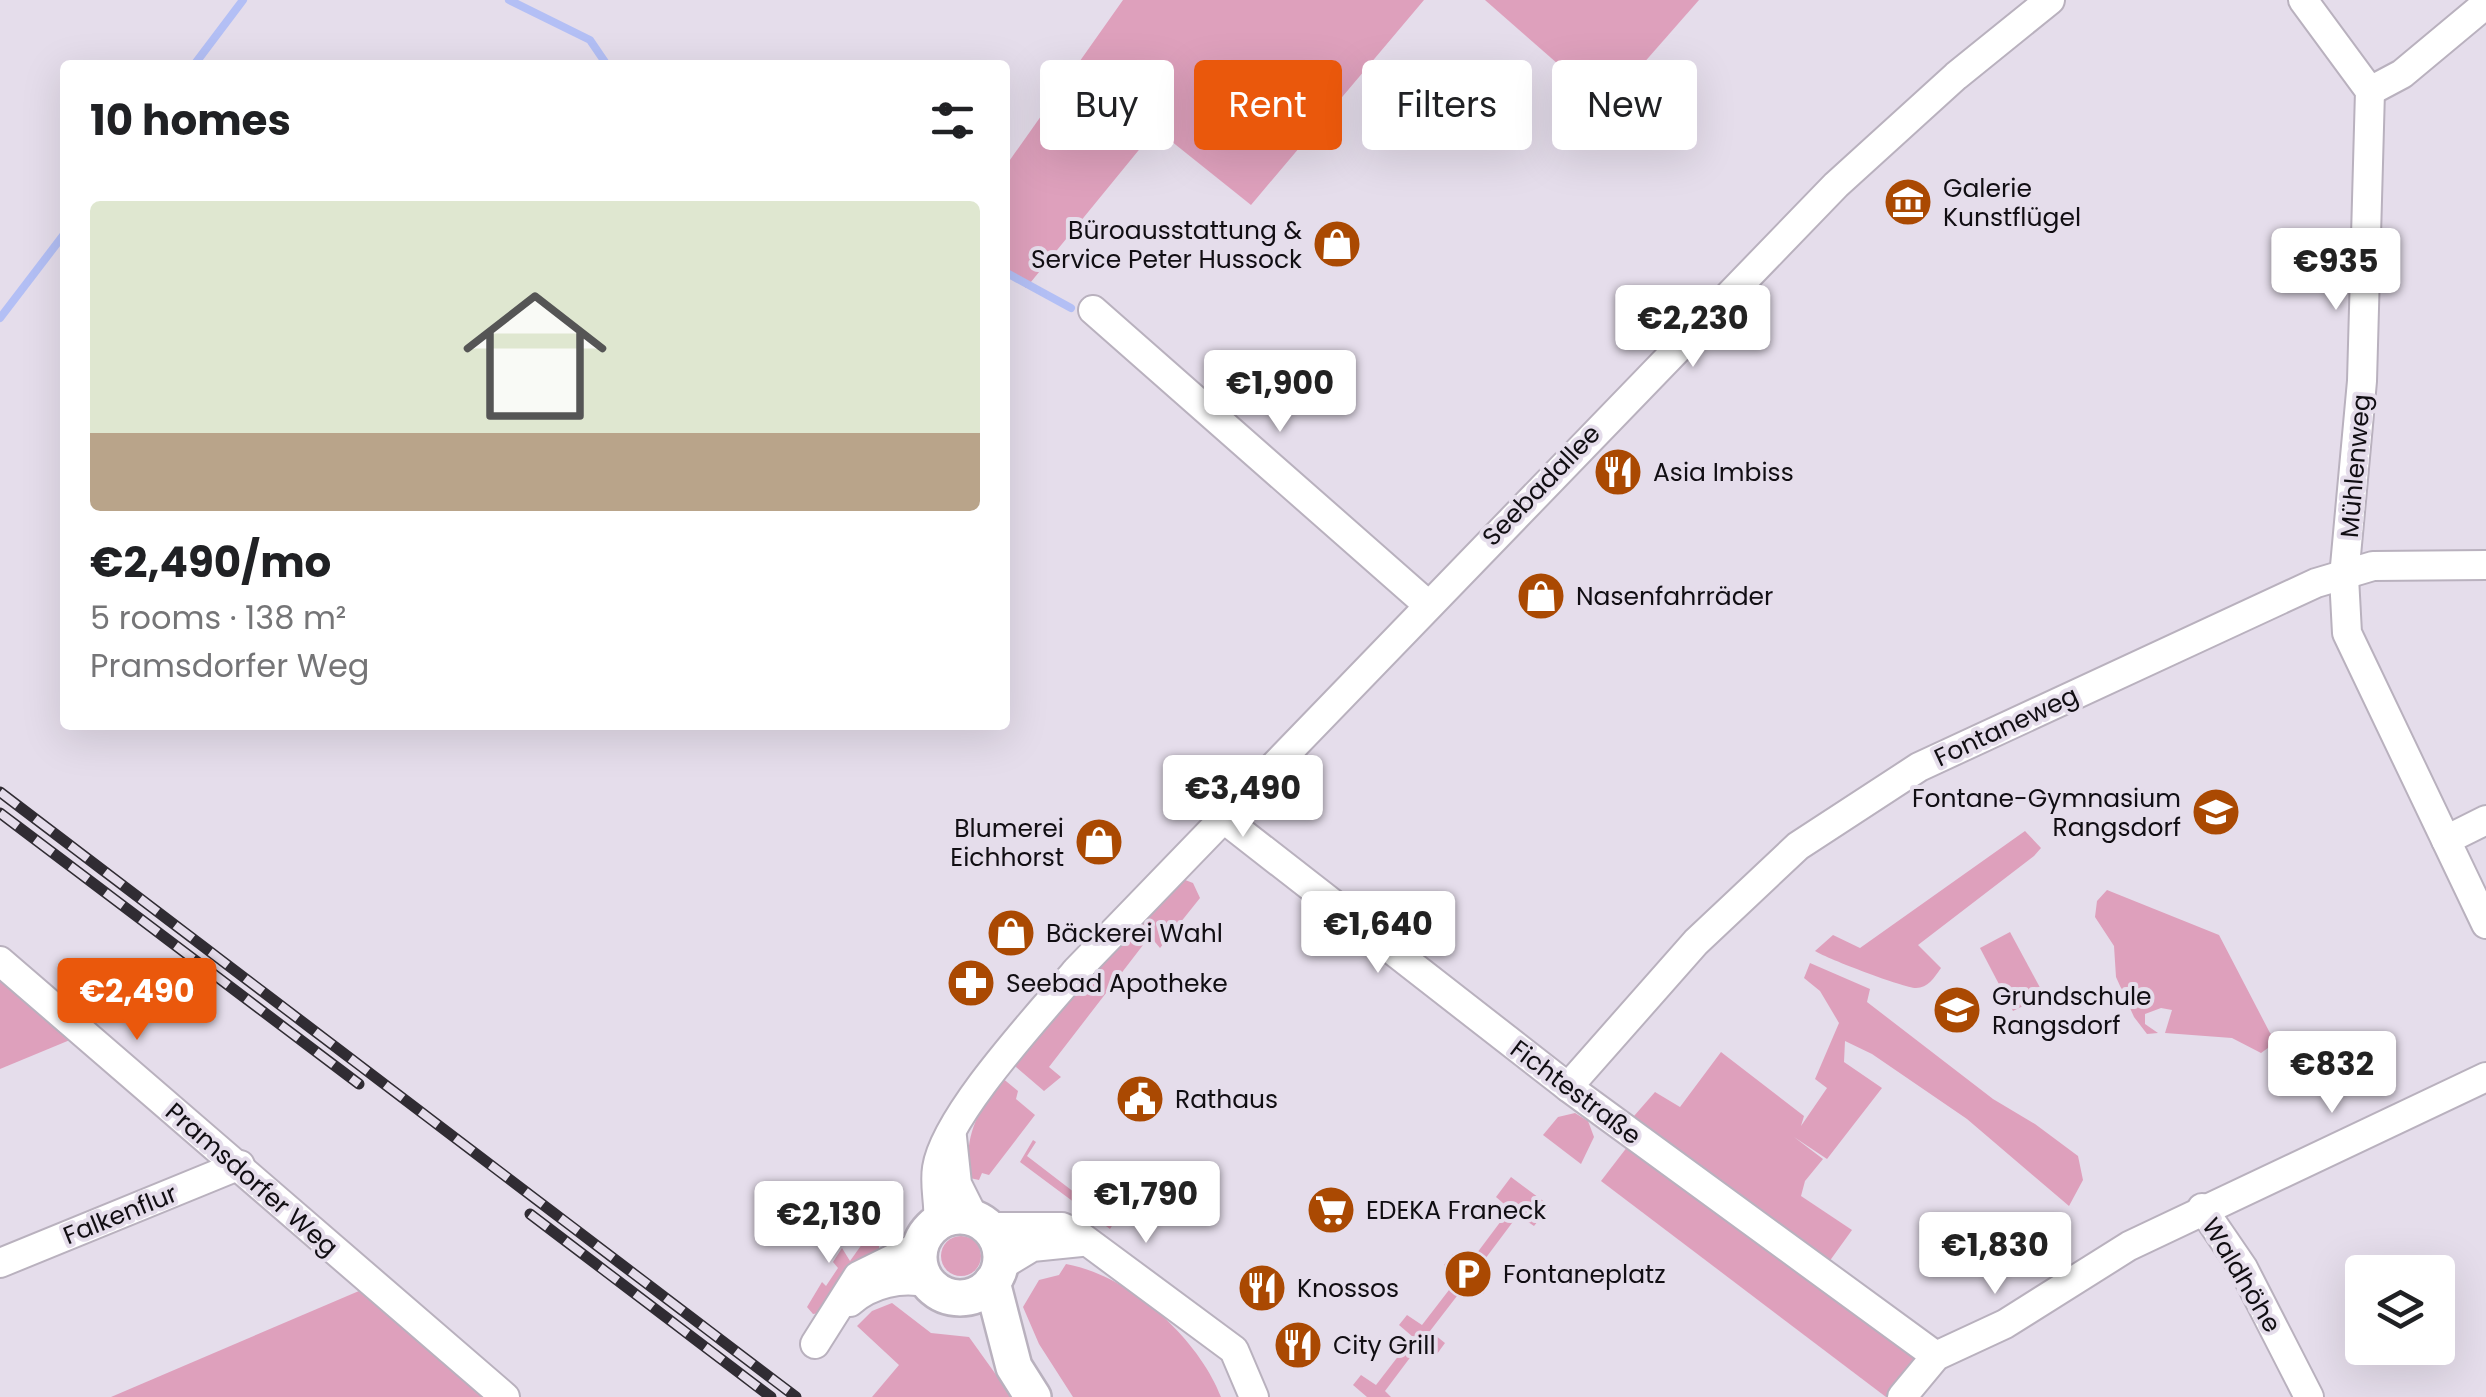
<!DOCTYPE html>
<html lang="en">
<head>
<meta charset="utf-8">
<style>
  :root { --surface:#fff; --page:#f2f2f2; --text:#202124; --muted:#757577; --line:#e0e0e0; --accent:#ea580c }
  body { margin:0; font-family:Poppins,sans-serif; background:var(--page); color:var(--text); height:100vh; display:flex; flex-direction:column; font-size:38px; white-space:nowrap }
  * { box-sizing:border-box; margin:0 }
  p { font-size:32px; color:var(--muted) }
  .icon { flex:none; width:55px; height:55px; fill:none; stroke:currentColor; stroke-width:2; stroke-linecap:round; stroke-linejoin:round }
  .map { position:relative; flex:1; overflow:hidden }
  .panel { position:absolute; left:60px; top:60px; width:950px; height:670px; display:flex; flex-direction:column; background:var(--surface); border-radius:10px; box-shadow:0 10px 40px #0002 }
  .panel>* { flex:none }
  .top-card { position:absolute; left:1040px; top:60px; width:950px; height:90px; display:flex; gap:20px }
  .tools { position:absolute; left:2345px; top:1255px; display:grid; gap:20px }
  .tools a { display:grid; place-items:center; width:110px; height:110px; border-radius:10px; background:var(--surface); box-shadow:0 10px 40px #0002; font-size:50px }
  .price { position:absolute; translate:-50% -85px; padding:0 22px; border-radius:10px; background:#fff; color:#222; font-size:32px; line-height:65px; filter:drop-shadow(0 2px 5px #0008) }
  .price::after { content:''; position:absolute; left:50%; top:60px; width:30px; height:22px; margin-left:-15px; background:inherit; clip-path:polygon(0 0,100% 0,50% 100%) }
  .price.on { background:var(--accent); color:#fff }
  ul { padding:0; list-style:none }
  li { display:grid; align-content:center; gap:20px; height:530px; padding:0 30px }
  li+li { border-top:2px solid var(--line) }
  li span { display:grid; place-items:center; height:310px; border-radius:10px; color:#555 }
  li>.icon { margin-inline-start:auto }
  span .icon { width:180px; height:180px; fill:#fffc; stroke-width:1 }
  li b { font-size:42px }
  h2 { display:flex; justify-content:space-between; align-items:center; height:120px; padding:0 30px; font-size:42px }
  .pill { padding:0 35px; border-radius:10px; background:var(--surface); box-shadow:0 10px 40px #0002; font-size:35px; line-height:90px }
  .pill.on { background:var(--accent); color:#fff }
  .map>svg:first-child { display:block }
</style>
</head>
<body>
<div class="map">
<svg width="2486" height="1397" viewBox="0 0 2486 1397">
  <rect width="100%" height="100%" fill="#e5ddeb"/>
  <g fill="#dea0bc">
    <path d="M1123 0H1424L1251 205 1156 129 1026 288 1005 267V167Z"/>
    <path d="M1485 0H1699L1606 106Z"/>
    <path d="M2025 831 2041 848 2034 856 1918 945 1941 968C1934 978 1928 988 1916 988 1904 988 1828 959 1815 951L1833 935 1860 948Z"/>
    <path d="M1180 878 1193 883 1200 898 1160 948 1150 936 1049 1067 1061 1077 1044 1091 1016 1067 1017 1056Z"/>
    <path d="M2107 890 2219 935 2270 1033 2279 1040 2261 1053 2232 1038 2165 1033 2172 1010 2161 1008 2145 1014V1024L2158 1033 2147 1034 2134 1017 2116 977 2114 946 2095 917 2097 901Z"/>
    <path d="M2010 932 2044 995 2013 1011 1980 948Z"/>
    <path d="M0 961 82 1035 0 1069Z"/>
    <path d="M1810 963 1870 989 1867 1002 1993 1099 2035 1124 2078 1156 2083 1180 2069 1206 1967 1119 1872 1054 1845 1041 1844 1062 1882 1088 1827 1159 1794 1137 1823 1159 1805 1181 1801 1196 1852 1230 1821 1273 1627 1124 1655 1092 1680 1107 1721 1052 1804 1116 1801 1126 1827 1088 1815 1079 1839 1023 1820 991 1804 978Z"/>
    <path d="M1001 1077 1018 1091 1016 1099 1035 1115 989 1175 982 1173 979 1180 970 1178C963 1136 978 1112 1001 1077Z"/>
    <path d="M1575 1113 1588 1121 1594 1137 1581 1164 1543 1135 1558 1117Z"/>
    <path d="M1033 1140 1036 1142 1027 1156 1109 1219 1120 1205 1123 1208 1110 1229 1020 1162Z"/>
    <path d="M1631 1142 1913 1355 1914 1361 1893 1397H1886L1601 1181Z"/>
    <path d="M1511 1177 1550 1206 1534 1226 1518 1215 1476 1271 1491 1283 1483 1294 1467 1283 1430 1331 1445 1343 1437 1354 1421 1343 1385 1391 1391 1397H1367L1353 1385 1361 1375 1376 1385 1413 1337 1399 1325 1407 1315 1422 1325 1459 1277 1444 1265 1453 1254 1468 1265 1510 1209 1496 1197Z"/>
    <path d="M876 1198 892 1213 879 1244V1255L820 1313 813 1314 807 1307 822 1282 826 1286 838 1268 833 1262 842 1248 850 1261 875 1226 866 1212Z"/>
    <circle cx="961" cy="1256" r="20"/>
    <path d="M1066 1264C1129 1275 1199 1339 1221 1397H1073L1039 1344 1023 1307 1039 1280 1059 1275Z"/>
    <path d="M373 1285 505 1397H111Z"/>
    <path d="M892 1303 931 1333 969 1337 1012 1397H872L899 1365 857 1326 872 1311Z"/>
  </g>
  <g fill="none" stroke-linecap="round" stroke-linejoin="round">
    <g stroke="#b3bff5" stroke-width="8">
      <path d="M509 0 590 40 607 65"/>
      <path d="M194 65 243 0"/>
      <path d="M1005 272 1071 308"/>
      <path d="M0 318 65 233"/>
    </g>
    <g stroke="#b9b1be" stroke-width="32">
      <g id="minor">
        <path d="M2303 0 2370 91 2362 381 2344 577 2347 633 2486 924"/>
        <path d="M2370 91 2402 74 2486 4"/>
        <path d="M1093 310 1427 604"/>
        <path d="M1224 819 1568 1087 1936 1356"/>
        <path d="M2446 840 2486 820"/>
        <path d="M0 961 505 1397"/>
        <path d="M1568 1087 1696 942 1798 846 1919 767 2316 583 2373 566 2486 565"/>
        <path d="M952 1137 957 1184 975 1220"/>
        <path d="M2202 1208 2243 1268 2309 1397"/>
        <path d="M938 1223C940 1205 934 1186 937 1168 945 1115 1041 1013 1077 970L1836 185 1956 76 2050 0"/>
        <path d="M987 1227H1062L1076 1233 1234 1350 1254 1397"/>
        <path d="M0 1263 240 1165"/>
        <path d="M999 1267 1032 1247 1081 1242"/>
        <path d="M850 1302C870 1284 902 1276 928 1283"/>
        <path d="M815 1344 858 1276 921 1245"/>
        <path d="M1902 1397 1936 1356 2005 1324 2129 1246 2486 1077"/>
      </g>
    </g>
    <g stroke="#b9b1be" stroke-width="40">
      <g id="tertiary">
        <circle cx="960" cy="1257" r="41"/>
        <path d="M992 1282 1014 1367 1033 1397"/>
      </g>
    </g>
    <use href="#minor" stroke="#fff" stroke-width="28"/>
    <use href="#tertiary" stroke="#fff" stroke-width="35"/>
    <g stroke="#302c33" stroke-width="11">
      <g id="rail">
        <path d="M0 792 796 1397"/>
        <path d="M0 813 359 1084"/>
        <path d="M530 1214 771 1397"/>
      </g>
    </g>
    <use href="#rail" stroke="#e5ddeb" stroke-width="8" stroke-dasharray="22" stroke-linecap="butt"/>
  </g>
  <defs>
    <g id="museum-disc" transform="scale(2.5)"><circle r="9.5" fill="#aa4902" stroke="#e5ddeb"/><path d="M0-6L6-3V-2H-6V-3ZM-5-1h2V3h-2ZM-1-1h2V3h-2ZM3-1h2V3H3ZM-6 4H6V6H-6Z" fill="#fff"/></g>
    <g id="shop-disc" transform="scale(2.5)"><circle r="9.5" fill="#aa4902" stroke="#e5ddeb"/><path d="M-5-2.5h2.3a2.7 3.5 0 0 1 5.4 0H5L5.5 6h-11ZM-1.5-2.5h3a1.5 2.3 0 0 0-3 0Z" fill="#fff"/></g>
    <g id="restaurant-disc" transform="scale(2.5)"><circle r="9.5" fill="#aa4902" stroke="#e5ddeb"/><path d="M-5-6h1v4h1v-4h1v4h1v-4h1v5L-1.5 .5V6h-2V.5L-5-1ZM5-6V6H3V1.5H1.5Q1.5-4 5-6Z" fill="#fff"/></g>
    <g id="school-disc" transform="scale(2.5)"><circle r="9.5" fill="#aa4902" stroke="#e5ddeb"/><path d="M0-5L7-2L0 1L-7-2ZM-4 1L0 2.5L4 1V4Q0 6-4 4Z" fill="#fff"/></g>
    <g id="pharmacy-disc" transform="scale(2.5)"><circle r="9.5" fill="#aa4902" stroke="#e5ddeb"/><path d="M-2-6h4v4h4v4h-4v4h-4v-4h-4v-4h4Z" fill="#fff"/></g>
    <g id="civic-disc" transform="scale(2.5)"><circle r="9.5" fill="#aa4902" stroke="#e5ddeb"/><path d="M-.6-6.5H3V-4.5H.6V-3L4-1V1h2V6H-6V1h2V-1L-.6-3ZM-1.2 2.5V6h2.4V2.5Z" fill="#fff"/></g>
    <g id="supermarket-disc" transform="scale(2.5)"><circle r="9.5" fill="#aa4902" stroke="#e5ddeb"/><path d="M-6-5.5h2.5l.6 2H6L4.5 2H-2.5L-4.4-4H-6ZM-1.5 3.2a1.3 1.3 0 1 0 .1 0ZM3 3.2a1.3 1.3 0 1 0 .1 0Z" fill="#fff"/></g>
    <g id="parking-disc" transform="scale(2.5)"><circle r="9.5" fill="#aa4902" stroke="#e5ddeb"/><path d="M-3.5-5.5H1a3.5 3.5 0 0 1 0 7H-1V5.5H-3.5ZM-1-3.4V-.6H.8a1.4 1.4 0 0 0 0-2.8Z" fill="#fff"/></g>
  </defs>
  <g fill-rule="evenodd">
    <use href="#museum-disc" x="1908" y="202"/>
    <use href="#shop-disc" x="1337" y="244"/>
    <use href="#restaurant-disc" x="1618" y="472"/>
    <use href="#shop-disc" x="1541" y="596"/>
    <use href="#school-disc" x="2216" y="812"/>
    <use href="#shop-disc" x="1099" y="842"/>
    <use href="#shop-disc" x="1011" y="933"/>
    <use href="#pharmacy-disc" x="971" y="983"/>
    <use href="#school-disc" x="1957" y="1010"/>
    <use href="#civic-disc" x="1140" y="1099"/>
    <use href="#supermarket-disc" x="1331" y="1210"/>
    <use href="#parking-disc" x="1468" y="1274"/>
    <use href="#restaurant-disc" x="1262" y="1288"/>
    <use href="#restaurant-disc" x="1298" y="1345"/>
  </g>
  <g text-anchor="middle" stroke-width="8" stroke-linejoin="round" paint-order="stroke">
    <g font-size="25" fill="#110e13" stroke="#e5ddeb" text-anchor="start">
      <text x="1943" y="197">Galerie<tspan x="1943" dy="29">Kunstflügel</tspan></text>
      <text x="1302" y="239" text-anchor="end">Büroausstattung &amp;<tspan x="1302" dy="29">Service Peter Hussock</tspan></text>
      <text x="1653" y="481">Asia Imbiss</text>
      <text x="1576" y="605">Nasenfahrräder</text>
      <text x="2181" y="807" text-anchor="end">Fontane-Gymnasium<tspan x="2181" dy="29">Rangsdorf</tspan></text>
      <text x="1064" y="837" text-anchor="end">Blumerei<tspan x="1064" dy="29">Eichhorst</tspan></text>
      <text x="1046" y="942">Bäckerei Wahl</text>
      <text x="1006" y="992">Seebad Apotheke</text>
      <text x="1992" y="1005">Grundschule<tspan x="1992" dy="29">Rangsdorf</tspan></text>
      <text x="1175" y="1108">Rathaus</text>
      <text x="1366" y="1219">EDEKA Franeck</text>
      <text x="1503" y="1283">Fontaneplatz</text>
      <text x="1297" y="1297">Knossos</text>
      <text x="1333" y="1354">City Grill</text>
    </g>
    <g font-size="25" fill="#110e13" stroke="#e5ddeb">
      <text transform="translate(2355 466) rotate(-85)" y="9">Mühlenweg</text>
      <text transform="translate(1541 485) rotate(-46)" y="9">Seebadallee</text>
      <text transform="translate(2006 726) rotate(-25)" y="9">Fontaneweg</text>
      <text transform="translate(1576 1092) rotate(37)" y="9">Fichtestraße</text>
      <text transform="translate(252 1179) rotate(41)" y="9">Pramsdorfer Weg</text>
      <text transform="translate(120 1214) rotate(-22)" y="9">Falkenflur</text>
      <text transform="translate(2242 1275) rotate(59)" y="9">Waldhöhe</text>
    </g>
  </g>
</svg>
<div class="tools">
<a><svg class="icon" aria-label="layers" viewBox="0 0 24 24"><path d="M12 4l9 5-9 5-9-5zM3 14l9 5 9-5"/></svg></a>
</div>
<b class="price" style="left:2336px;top:313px">€935</b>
<b class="price" style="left:1693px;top:370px">€2,230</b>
<b class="price" style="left:1280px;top:435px">€1,900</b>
<b class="price" style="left:1243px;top:840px">€3,490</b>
<b class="price" style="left:1378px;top:976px">€1,640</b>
<b class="price on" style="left:137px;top:1043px">€2,490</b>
<b class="price" style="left:2332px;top:1116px">€832</b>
<b class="price" style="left:1146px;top:1246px">€1,790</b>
<b class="price" style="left:829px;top:1266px">€2,130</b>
<b class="price" style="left:1995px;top:1297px">€1,830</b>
<div class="top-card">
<a class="pill">Buy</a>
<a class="pill on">Rent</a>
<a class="pill">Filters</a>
<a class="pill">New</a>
</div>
<section class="panel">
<h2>10 homes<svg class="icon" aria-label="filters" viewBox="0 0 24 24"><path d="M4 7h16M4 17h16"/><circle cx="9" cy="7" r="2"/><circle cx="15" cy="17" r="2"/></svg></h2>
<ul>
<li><span style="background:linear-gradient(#dfe7d0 75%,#b9a48a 0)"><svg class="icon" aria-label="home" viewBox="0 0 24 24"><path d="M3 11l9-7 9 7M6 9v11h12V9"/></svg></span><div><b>€2,490/mo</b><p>5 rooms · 138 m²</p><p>Pramsdorfer Weg</p></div></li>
</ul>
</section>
</div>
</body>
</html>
